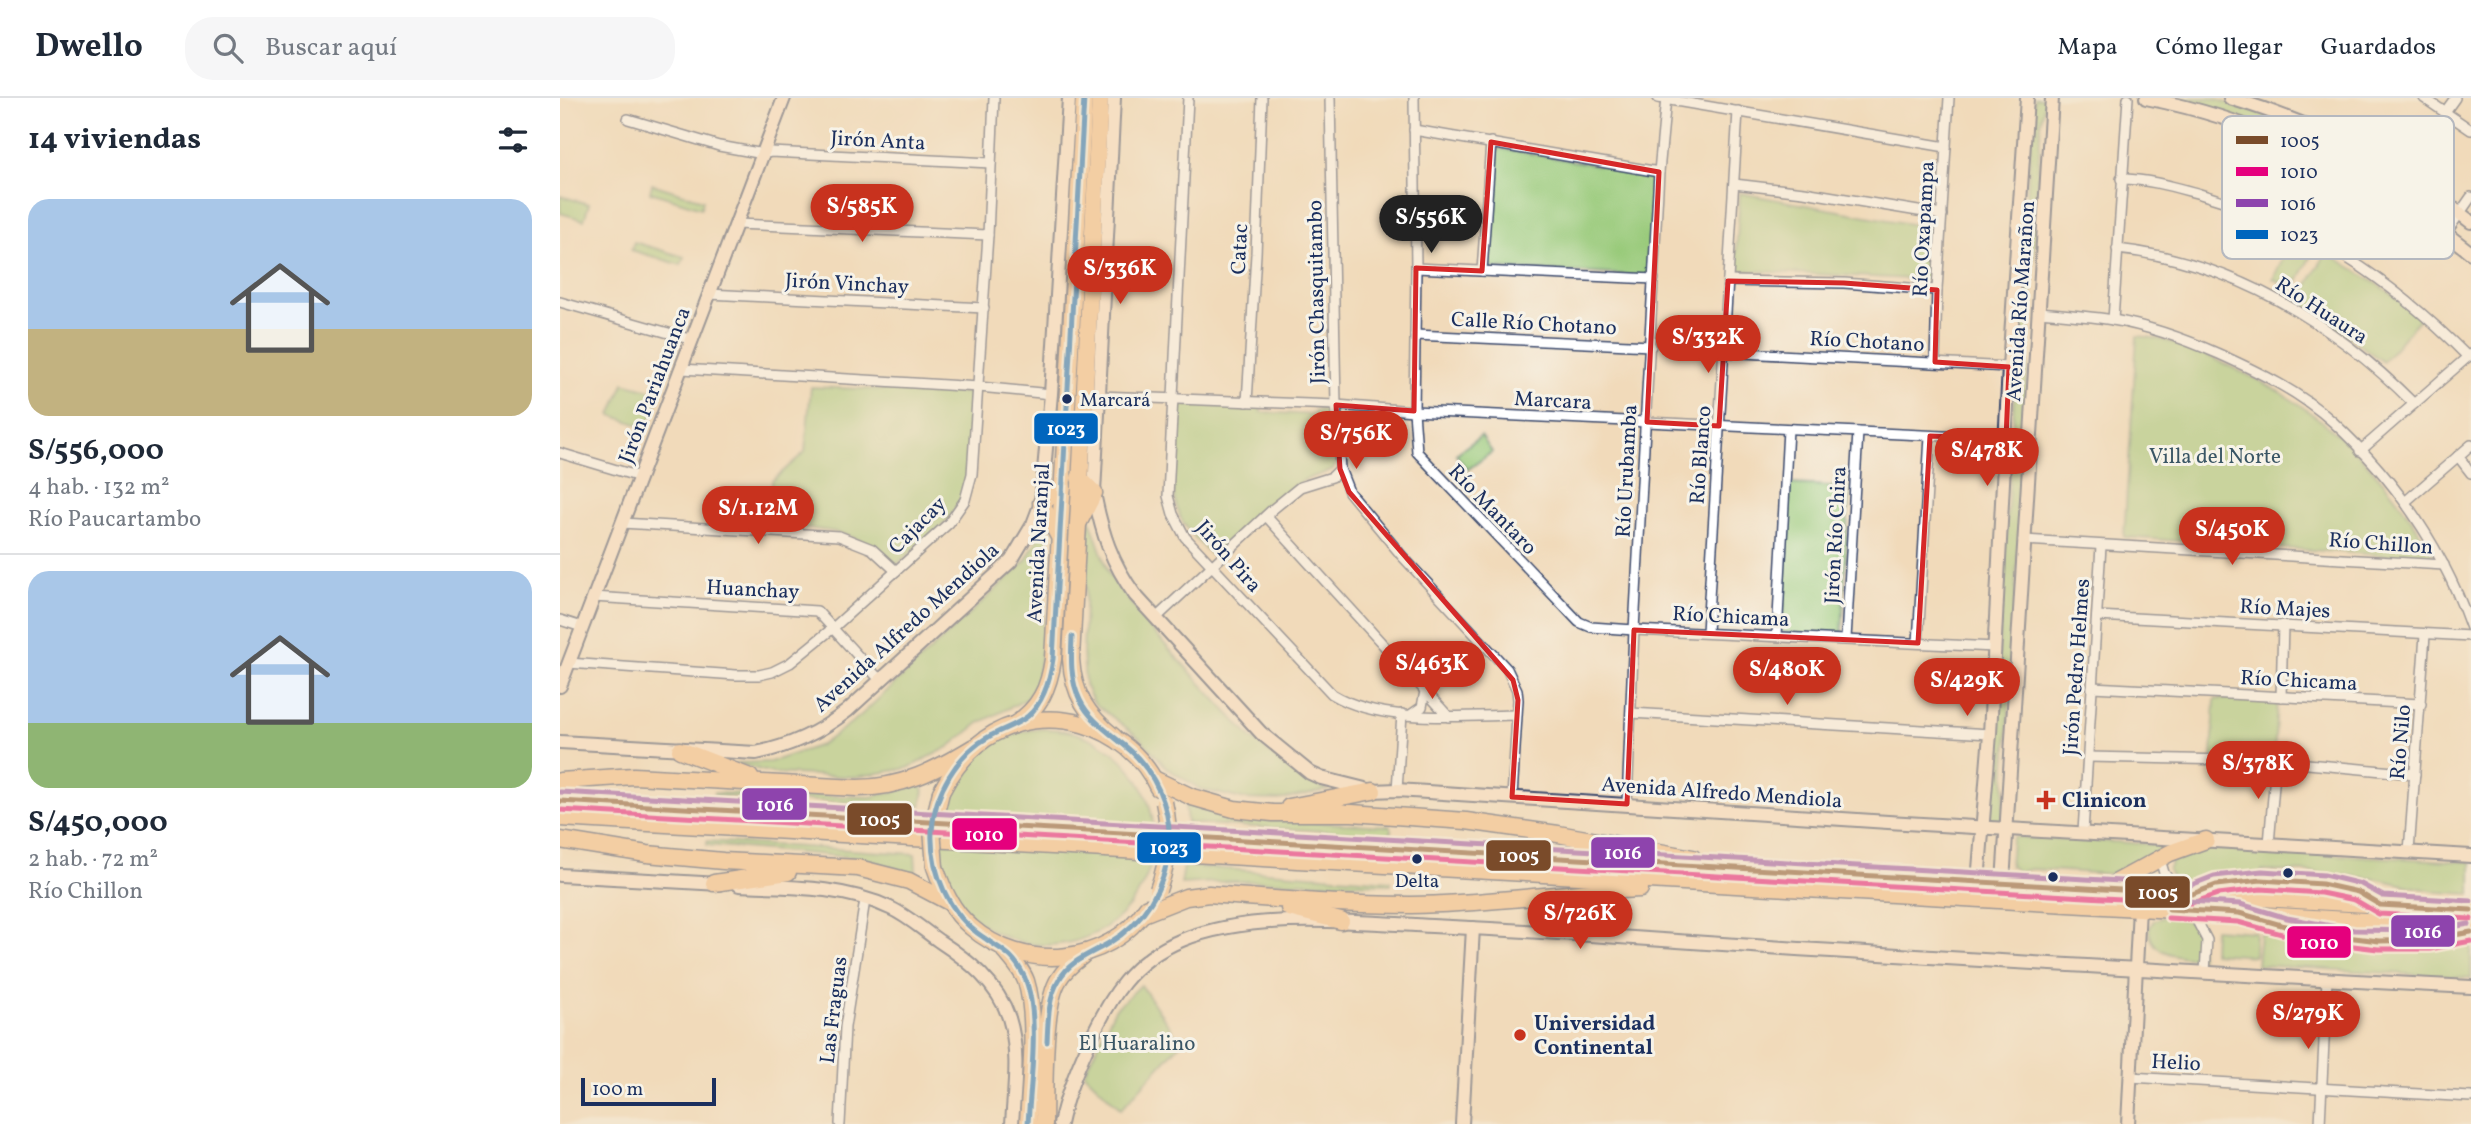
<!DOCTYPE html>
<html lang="es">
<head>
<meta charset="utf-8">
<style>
  :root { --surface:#fff; --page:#f6f6f7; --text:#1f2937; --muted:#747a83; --line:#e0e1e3; --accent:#c8321e }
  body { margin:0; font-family:Vollkorn,serif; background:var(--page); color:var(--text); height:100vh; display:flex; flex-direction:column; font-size:26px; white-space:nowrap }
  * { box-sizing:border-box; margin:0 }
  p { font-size:23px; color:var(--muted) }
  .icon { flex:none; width:38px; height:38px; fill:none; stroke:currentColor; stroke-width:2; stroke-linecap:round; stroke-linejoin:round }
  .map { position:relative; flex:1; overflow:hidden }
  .panel { display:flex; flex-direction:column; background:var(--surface); width:560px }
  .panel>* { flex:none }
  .scale { position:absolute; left:21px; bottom:18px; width:135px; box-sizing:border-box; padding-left:7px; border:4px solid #1b2f5e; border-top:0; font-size:19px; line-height:24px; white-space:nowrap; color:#1b2f5e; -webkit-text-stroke:5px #f7f3e8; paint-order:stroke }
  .price { position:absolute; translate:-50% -60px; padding:0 16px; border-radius:24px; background:var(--accent); color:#fff; font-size:23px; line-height:46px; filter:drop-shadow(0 2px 4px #0008) }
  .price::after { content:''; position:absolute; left:50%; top:42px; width:21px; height:16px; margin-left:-10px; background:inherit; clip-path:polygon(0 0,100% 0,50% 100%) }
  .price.on { background:#222; color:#fff }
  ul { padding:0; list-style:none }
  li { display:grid; align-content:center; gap:14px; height:371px; padding:0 28px }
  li+li { border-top:2px solid var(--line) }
  li span { display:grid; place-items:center; height:217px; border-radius:21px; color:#555 }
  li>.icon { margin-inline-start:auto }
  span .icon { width:126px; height:126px; fill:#fffc; stroke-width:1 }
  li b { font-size:30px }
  h2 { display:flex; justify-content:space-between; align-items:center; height:84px; padding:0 28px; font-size:30px }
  header { display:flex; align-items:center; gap:42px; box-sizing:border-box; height:98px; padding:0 35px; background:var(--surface); border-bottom:2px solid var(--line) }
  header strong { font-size:33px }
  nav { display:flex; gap:38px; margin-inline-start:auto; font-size:24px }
  .search { width:490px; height:63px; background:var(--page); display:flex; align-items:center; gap:18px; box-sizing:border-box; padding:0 24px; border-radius:28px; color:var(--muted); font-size:26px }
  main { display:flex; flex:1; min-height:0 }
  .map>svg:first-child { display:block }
</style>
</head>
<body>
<header>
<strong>Dwello</strong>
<div class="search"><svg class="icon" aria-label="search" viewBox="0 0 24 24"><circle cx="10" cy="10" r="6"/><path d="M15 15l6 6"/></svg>Buscar aquí</div>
<nav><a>Mapa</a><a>Cómo llegar</a><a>Guardados</a></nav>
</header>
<main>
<section class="panel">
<h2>14 viviendas<svg class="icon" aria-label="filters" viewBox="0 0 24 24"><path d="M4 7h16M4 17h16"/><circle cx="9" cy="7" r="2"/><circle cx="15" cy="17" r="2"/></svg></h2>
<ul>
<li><span style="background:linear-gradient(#a9c7e8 60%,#c2b280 0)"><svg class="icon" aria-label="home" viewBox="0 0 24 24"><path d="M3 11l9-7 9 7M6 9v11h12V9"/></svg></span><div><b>S/556,000</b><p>4 hab. · 132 m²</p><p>Río Paucartambo</p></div></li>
<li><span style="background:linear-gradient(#a9c7e8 70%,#8fb573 0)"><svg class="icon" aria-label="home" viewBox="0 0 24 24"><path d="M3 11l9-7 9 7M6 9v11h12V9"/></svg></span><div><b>S/450,000</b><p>2 hab. · 72 m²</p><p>Río Chillon</p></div></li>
</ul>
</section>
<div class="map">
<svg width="1911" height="1026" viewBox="0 0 1911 1026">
  <rect width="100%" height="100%" fill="#f7f3e8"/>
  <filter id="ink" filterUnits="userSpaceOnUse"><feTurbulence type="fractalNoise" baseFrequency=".0143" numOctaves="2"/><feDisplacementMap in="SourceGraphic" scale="14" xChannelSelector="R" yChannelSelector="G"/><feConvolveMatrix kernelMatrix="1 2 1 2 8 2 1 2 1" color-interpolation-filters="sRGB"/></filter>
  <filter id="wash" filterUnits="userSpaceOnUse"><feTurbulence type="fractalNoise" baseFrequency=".00686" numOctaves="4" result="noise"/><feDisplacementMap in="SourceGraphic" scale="28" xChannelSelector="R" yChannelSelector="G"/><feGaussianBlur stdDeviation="1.57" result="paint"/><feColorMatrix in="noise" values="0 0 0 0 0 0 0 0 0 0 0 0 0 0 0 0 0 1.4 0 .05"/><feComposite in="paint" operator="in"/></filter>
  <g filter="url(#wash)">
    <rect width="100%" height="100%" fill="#f1daba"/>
    <g fill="#99ca7a" stroke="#5a7c6c" stroke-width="2">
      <path d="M1475 0H1486L1481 23 1443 722H1428L1472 16Z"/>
      <path d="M1599 0H1651L1701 15 1764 40 1805 60 1841 81 1888 114 1891 119 1889 125 1884 126 1877 122 1802 73 1734 41Z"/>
      <path d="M938 50 1096 77 1089 178 928 170Z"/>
      <path d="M92 86 143 102 141 110 90 94Z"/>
      <path d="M1180 95 1373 130 1370 182 1175 172Z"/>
      <path d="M0 98 29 106 24 122 0 115Z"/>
      <path d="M74 144 124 159 121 167 71 152Z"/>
      <path d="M1730 145 1752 156 1734 191 1713 181Z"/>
      <path d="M1767 154 1829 194 1861 219 1823 264 1792 241 1736 207Z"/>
      <path d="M1577 238C1607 240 1636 252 1663 265 1685 276 1709 286 1729 300 1790 339 1842 398 1875 461L1564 439Z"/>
      <path d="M64 285 101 295 87 330 51 317Z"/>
      <path d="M251 289 413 295C412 328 415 366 403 397 392 426 358 447 336 467 294 429 265 432 211 428L212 383 245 354Z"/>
      <path d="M621 305 701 308V314L754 317 755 312H768L772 317 776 366 773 372 744 382 735 388 653 459C643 449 632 438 624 426 605 396 616 341 618 307Z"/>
      <path d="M921 338 932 354 907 372 896 356Z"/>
      <path d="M1229 386 1289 389 1282 538 1222 535Z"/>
      <path d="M529 419 549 476 589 529 690 639 740 680 769 692 719 702 682 701 640 691 607 670 580 640 534 605 525 587 523 554Z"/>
      <path d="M489 421 482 544 477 584 465 602 419 625 389 649 348 670 296 679 212 675 175 665 210 664 261 647 299 619 464 465Z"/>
      <path d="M1655 601 1717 602 1714 661 1652 659Z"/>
      <circle cx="486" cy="739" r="108"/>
      <path d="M360 687 364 692 361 708 153 698 154 695 311 699Z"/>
      <path d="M625 706 677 721 831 728V737L627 725Z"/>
      <path d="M1454 739H1461L1612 747 1550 776 1471 771 1459 774 1450 768 1452 742Z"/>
      <path d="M147 743 355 756 356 772 352 776 304 760 147 747Z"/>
      <path d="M1643 750 1911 764V796L1878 794 1817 781 1747 774 1702 773 1701 777 1615 785 1608 772 1613 760Z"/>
      <path d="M624 768 831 783V786L675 783 621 786Z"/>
      <path d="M1606 818C1634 819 1642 834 1641 861 1619 858 1591 858 1589 831L1594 822Z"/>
      <path d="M1654 831 1695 834 1694 858 1653 855Z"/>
      <path d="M1700 835 1779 846 1842 851 1911 847V880L1697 867Z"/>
      <path d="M581 887 621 945 561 1011 524 975 555 911Z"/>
    </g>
  </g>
  <g filter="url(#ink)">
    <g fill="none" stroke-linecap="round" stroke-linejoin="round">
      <g stroke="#3b496c" stroke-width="12">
        <g id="street">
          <path d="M628 0 608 398 613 416 625 439 772 596C821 626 900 618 956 617"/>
          <path d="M770 0 776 307 780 371 789 394 842 458 947 571 957 592 958 602 952 699"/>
          <path d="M854 0 856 170 854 313 857 354 1019 524 1031 529 1074 532 1435 549"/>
          <path d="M1098 0 1386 49"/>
          <path d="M1864 0 1911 32"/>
          <path d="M1885 14 1895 0"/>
          <path d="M68 21 159 48 204 56 211 54 431 65"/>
          <path d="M854 32 1099 74"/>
          <path d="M1561 81C1588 81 1614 89 1640 96 1751 128 1827 177 1908 259"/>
          <path d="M1174 86 1244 94 1382 117"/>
          <path d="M176 126 428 137"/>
          <path d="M1886 135 1911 99"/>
          <path d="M1557 151C1672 163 1774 225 1854 306"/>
          <path d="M856 170 1094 181"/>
          <path d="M922 173 931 44"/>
          <path d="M1168 183 1284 185 1377 192"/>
          <path d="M149 196 424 210"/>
          <path d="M0 204 133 242"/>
          <path d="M1479 214C1503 216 1528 218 1553 222 1589 228 1625 241 1659 256 1699 274 1740 294 1773 324 1835 381 1883 451 1911 530"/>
          <path d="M1553 222 1568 0"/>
          <path d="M855 237 1091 248"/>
          <path d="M1164 254 1449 269"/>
          <path d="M1375 264 1377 192 1389 0"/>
          <path d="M122 271 419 289 491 296"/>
          <path d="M539 298 776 307 854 313 1446 341"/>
          <path d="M687 304 696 156 702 0"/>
          <path d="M1800 353 1911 256"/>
          <path d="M0 355 80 379"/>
          <path d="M1898 358 1911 375"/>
          <path d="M1845 404 1911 347"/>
          <path d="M706 418 889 619"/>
          <path d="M62 425 279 438 312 451 336 473"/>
          <path d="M1463 442 1884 467"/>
          <path d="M33 499 257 513 320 582"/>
          <path d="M1537 518 1911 538"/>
          <path d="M596 520 713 411 740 389 772 379 780 371"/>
          <path d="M0 522 22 529"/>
          <path d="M1147 534 1178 13"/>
          <path d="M1217 538 1228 331"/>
          <path d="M1286 541 1298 334"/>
          <path d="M1358 545 1370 338"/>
          <path d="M8 565 176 577H199L212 574 230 565 273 530 389 425 405 402 412 376 428 137 434 0"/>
          <path d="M1532 589 1861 606"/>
          <path d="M1721 599 1723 527"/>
          <path d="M1071 615 1430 636"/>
          <path d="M852 616 862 609 865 593"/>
          <path d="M1528 659 1716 663 1855 676"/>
          <path d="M837 692 842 616"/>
          <path d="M1067 706 1074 532 1099 74 1106 0"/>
          <path d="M1523 734 1541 448"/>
          <path d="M1709 746 1716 663"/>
          <path d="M1849 754 1865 537"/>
          <path d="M1600 761 1604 775 1612 786"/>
          <path d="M1635 819 1647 842 1645 874"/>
          <path d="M1570 979 1911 999"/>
          <path d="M280 1026 285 929 305 802"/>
          <path d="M1760 1026 1767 881"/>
        </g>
      </g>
      <g stroke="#3b496c" stroke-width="16">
        <g id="secondary">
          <path d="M554 0 534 395C542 435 551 464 575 497L701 635 750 675 761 680 813 693 837 692 1328 724 1911 758"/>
          <path d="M1586 0C1707 24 1815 78 1911 155"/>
          <path d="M1670 0C1756 26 1840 67 1911 124"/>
          <path d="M0 588 224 0"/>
          <path d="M0 644 196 655C231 648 259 635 287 613L451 463 473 426 481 405 491 296 509 0"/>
          <path d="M0 777 160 786"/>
          <path d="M1418 784 1430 636 1449 269 1467 0"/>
          <path d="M1443 785 1492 0"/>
          <path d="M179 787C229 789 284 788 330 810 348 818 363 832 379 843 408 862 438 886 449 920 460 955 454 991 452 1026"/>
          <path d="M500 1026C506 998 516 973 528 947 550 899 571 863 622 842 695 813 795 824 872 828 954 832 1035 837 1117 843 1381 861 1646 875 1911 889"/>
          <path d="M902 1026 913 830"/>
          <path d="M1568 1026 1579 810"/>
        </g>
      </g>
      <g stroke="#3b496c" stroke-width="19">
        <g id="highway">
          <path d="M540 0 511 561C513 596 527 617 554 639"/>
          <path d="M519 424 534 395 519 380"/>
          <path d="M498 437 481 405 503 389"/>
          <path d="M454 627C480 610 489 590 493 561L524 0"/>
          <path d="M120 652 190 679"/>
          <path d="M594 681 632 699 674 711 713 715H792L906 723 998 736 1133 760"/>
          <path d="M0 683 74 678 297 690C342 690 376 672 414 649"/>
          <path d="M381 694C392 673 405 655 425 641 483 601 569 625 598 690"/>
          <path d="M0 703 1911 812"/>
          <path d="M729 709 813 693"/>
          <path d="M0 720 1911 829"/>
          <path d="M0 742 87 756 163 763 298 770 349 783 389 804"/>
          <path d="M375 769C383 792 392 813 411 829 462 874 549 869 587 809"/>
          <path d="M154 785 228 774"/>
          <path d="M1544 791 1610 755 1646 742"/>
          <path d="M729 810 781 823"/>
          <path d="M583 816 626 799 649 796C716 801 783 807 851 807 927 806 1003 794 1080 791"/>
          <path d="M444 852C452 861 462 872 466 883 478 921 470 986 468 1026"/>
          <path d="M484 1026C485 992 482 907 499 881 505 871 513 865 522 858"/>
        </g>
      </g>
      <use href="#street" stroke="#fff" stroke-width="9"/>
      <use href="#secondary" stroke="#fce5cf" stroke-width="12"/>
      <use href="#highway" stroke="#f7be88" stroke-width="16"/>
      <g stroke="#3b496c" stroke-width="19" stroke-linecap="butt">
        <g id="highway-bridge">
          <path d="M375 769 372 731 381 694"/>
          <path d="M598 792C609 761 611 736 604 704"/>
        </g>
      </g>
      <use href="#highway-bridge" stroke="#f7be88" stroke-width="16"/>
      <g stroke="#f7f3e8" stroke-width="10">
        <g id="bus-1">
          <path d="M0 703 1632 796 1656 787 1701 782 1762 786 1798 794 1820 807 1911 812"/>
          <path d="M1609 811 1679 815 1746 834 1819 843 1868 842 1911 834"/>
        </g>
      </g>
      <g stroke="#f7f3e8" stroke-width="10">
        <g id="bus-2">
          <path d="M0 712 1632 805 1658 796 1701 791 1761 795 1795 802 1819 816 1911 821"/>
          <path d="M1608 820 1678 824 1744 842 1818 851H1870L1911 843"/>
        </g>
      </g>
      <g stroke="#f7f3e8" stroke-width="10">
        <g id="bus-3">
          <path d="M0 694 1631 787 1654 778 1702 773 1764 777 1801 786 1823 798 1911 803"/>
          <path d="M1610 802 1680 806 1727 820 1794 832 1868 833 1909 826"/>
        </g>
      </g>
      <g stroke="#f7f3e8" stroke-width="10">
        <g id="bus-4">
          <path d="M487 944C488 923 488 900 499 882 510 862 531 856 549 845 583 825 606 789 609 749 612 710 594 671 564 647 547 633 529 621 520 602 510 582 511 560 512 539"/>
          <path d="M468 1026C470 987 481 914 464 878 452 854 442 853 423 839 389 817 370 773 372 733 374 695 397 656 430 638 442 631 457 627 468 618 484 604 490 582 493 561L524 0"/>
        </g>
      </g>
      <use href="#bus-1" stroke="#7a4b2a" stroke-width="5"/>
      <use href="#bus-2" stroke="#e5007d" stroke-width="5"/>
      <use href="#bus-3" stroke="#8e44ad" stroke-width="5"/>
      <use href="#bus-4" stroke="#0065bd" stroke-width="5"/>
    </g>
  </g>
  <path d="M0 0H1911V1026H0ZM931 44 1099 74 1087 324 1159 328 1168 183 1284 185 1377 192 1375 264 1449 269 1446 341 1370 338 1358 545 1074 532 1067 706 952 699 958 602 953 582 789 394 780 371 776 307 854 313 856 170 922 173Z" fill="#f1daba" fill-opacity=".55" fill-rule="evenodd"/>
  <path fill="none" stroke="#d62828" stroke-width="5" stroke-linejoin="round" d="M931 44 1099 74 1087 324 1159 328 1168 183 1284 185 1377 192 1375 264 1449 269 1446 341 1370 338 1358 545 1074 532 1067 706 952 699 958 602 953 582 789 394 780 371 776 307 854 313 856 170 922 173Z"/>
  <g fill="#1b2f5e" stroke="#f7f3e8" stroke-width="2.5">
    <circle cx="507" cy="301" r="6"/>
    <circle cx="857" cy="761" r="6"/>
    <circle cx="1728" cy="775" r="6"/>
    <circle cx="1493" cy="779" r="6"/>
  </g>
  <g fill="#c8321e" stroke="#f7f3e8" stroke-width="2.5">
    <path d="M1482.5 691.5h7v7h7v7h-7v7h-7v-7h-7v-7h7z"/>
    <circle cx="960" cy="937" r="7"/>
  </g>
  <g text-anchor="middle" stroke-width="6" stroke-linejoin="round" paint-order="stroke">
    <g font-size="19" fill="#1b2f5e" stroke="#f7f3e8" text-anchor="start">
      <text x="520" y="308">Marcará</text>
      <text x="857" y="789" text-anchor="middle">Delta</text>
    </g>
    <g font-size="21" fill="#1b2f5e" stroke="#f7f3e8">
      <text transform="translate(318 42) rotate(3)" y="7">Jirón Anta</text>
      <text transform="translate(1363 131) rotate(-87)" y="7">Río Oxapampa</text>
      <text transform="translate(679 151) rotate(-87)" y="7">Catac</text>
      <text transform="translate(287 185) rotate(3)" y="7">Jirón Vinchay</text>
      <text transform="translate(756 194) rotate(-91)" y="7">Jirón Chasquitambo</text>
      <text transform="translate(1460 203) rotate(-86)" y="7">Avenida Río Marañon</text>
      <text transform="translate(1762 212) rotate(33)" y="7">Río Huaura</text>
      <text transform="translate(974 225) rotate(3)" y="7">Calle Río Chotano</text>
      <text transform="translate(1307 243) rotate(3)" y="7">Río Chotano</text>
      <text transform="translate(94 287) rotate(-69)" y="7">Jirón Pariahuanca</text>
      <text transform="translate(993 302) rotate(3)" y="7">Marcara</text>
      <text transform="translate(1140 357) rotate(-86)" y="7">Río Blanco</text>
      <text transform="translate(1066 373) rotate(-87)" y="7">Río Urubamba</text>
      <text transform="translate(933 411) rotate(46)" y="7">Río Mantaro</text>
      <text transform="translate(357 427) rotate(-45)" y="7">Cajacay</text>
      <text transform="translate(1275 437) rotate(-87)" y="7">Jirón Río Chira</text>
      <text transform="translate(478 445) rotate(-87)" y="7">Avenida Naranjal</text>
      <text transform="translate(1821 445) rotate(4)" y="7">Río Chillon</text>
      <text transform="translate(669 458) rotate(49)" y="7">Jirón Pira</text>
      <text transform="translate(193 491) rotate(3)" y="7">Huanchay</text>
      <text transform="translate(1725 510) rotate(3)" y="7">Río Majes</text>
      <text transform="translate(1171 518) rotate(3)" y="7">Río Chicama</text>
      <text transform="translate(346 529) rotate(-42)" y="7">Avenida Alfredo Mendiola</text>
      <text transform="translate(1516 569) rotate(-86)" y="7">Jirón Pedro Helmes</text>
      <text transform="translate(1739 582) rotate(3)" y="7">Río Chicama</text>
      <text transform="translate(1840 644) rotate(-85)" y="7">Río Nilo</text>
      <text transform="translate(1162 694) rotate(4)" y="7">Avenida Alfredo Mendiola</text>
      <text transform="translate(273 912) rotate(-83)" y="7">Las Fraguas</text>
      <text transform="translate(1616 964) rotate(3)" y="7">Helio</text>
    </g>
    <g font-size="21" fill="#3a5665" stroke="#f7f3e8">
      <text x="1655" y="365">Villa del Norte</text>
      <text x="577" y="952">El Huaralino</text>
    </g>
    <g font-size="21" font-weight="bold" fill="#1b2f5e" stroke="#f7f3e8" text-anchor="start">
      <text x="1502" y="709">Clinicon</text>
      <text x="974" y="932">Universidad<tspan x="974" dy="24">Continental</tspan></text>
    </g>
  </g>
  <rect x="1662" y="18" width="232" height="143" rx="10" fill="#f7f3e8" stroke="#b5b8bf" stroke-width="2"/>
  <rect x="1676" y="38" width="32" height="8" fill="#7a4b2a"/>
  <rect x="1676" y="69" width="32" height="9" fill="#e5007d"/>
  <rect x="1676" y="101" width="32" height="8" fill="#8e44ad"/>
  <rect x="1676" y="132" width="32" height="9" fill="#0065bd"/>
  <g font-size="19" fill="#1b2f5e">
    <text x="1720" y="49">1005</text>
    <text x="1720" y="80">1010</text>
    <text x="1720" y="112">1016</text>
    <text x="1720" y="143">1023</text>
  </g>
  <g stroke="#f7f3e8" stroke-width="2.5">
    <rect x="473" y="314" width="66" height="33" rx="7" fill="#0065bd"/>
    <rect x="181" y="689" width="67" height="34" rx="7" fill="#8e44ad"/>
    <rect x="286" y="704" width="67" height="34" rx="7" fill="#7a4b2a"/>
    <rect x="391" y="719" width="67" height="34" rx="7" fill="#e5007d"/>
    <rect x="576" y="733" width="66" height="33" rx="7" fill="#0065bd"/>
    <rect x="1030" y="738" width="66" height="33" rx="7" fill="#8e44ad"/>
    <rect x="925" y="741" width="67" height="33" rx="7" fill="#7a4b2a"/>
    <rect x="1564" y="777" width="67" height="34" rx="7" fill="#7a4b2a"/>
    <rect x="1830" y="816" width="66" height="34" rx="7" fill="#8e44ad"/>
    <rect x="1726" y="827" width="66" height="34" rx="7" fill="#e5007d"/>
  </g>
  <g font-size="19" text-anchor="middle" font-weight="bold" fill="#fff">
    <text x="506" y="337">1023</text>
    <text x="215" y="713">1016</text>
    <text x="320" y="728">1005</text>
    <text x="424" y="743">1010</text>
    <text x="609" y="756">1023</text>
    <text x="1063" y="761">1016</text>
    <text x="959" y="764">1005</text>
    <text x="1598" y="801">1005</text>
    <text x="1863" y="840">1016</text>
    <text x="1759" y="851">1010</text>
  </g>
</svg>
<div class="scale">100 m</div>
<b class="price" style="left:302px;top:146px">S/585K</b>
<b class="price on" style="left:871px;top:157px">S/556K</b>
<b class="price" style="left:560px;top:208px">S/336K</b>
<b class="price" style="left:1148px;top:277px">S/332K</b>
<b class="price" style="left:796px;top:373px">S/756K</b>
<b class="price" style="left:1427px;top:390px">S/478K</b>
<b class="price" style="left:198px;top:448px">S/1.12M</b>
<b class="price" style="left:1672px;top:469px">S/450K</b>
<b class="price" style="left:872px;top:603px">S/463K</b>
<b class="price" style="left:1227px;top:609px">S/480K</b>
<b class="price" style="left:1407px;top:620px">S/429K</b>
<b class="price" style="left:1698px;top:703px">S/378K</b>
<b class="price" style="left:1020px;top:853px">S/726K</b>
<b class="price" style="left:1748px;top:953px">S/279K</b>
</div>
</main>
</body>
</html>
